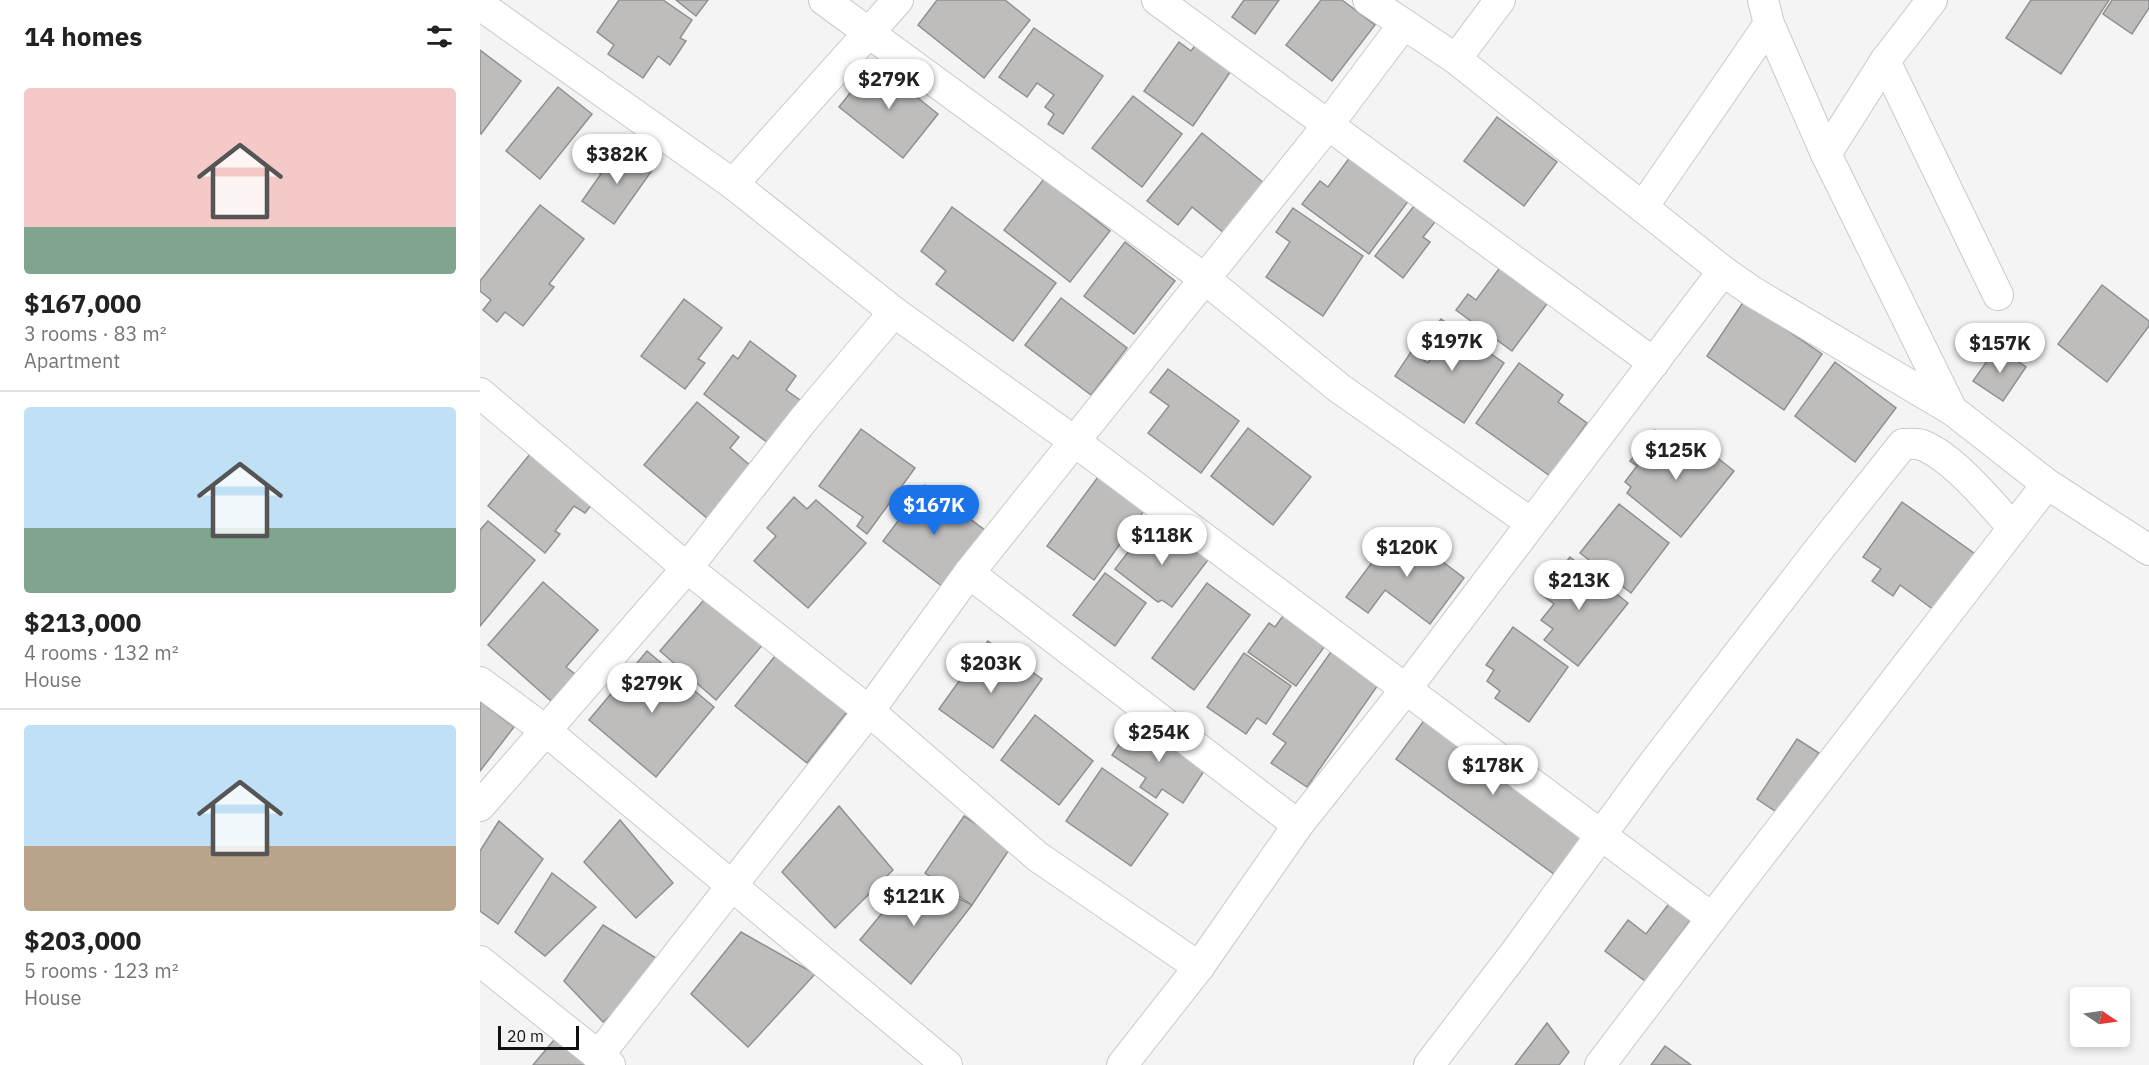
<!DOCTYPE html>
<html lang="en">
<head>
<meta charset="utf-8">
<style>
  :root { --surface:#fff; --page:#f2f2f2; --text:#222; --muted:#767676; --line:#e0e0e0; --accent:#1a73e8 }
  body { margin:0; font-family:"IBM Plex Sans",sans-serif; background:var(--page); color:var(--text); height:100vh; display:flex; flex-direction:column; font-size:22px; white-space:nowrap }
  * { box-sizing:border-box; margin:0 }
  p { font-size:20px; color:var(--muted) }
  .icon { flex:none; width:33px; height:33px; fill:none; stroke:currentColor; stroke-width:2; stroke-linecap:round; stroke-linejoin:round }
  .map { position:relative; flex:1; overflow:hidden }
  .panel { display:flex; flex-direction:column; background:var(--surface); width:480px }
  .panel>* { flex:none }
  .needle { width:39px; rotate:103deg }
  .buttons { position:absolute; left:1590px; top:987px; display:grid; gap:12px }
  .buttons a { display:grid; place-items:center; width:60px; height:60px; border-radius:6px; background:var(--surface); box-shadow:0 3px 9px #0003; font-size:30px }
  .scale { position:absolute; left:18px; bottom:15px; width:81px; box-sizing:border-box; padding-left:6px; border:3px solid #111; border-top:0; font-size:16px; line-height:21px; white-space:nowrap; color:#111; -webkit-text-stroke:4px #f4f4f5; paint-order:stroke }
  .price { position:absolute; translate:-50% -51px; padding:0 14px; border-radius:21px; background:#fff; color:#222; font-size:20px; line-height:39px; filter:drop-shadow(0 2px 3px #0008) }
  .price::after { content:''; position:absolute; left:50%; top:36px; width:18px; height:14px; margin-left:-9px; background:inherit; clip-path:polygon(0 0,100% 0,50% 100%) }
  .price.on { background:var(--accent); color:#fff }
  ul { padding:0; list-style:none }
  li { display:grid; align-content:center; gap:12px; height:318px; padding:0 24px }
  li+li { border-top:2px solid var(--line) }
  li span { display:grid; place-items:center; height:186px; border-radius:6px; color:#555 }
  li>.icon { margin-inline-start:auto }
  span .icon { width:108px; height:108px; fill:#fffc; stroke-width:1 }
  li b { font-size:26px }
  h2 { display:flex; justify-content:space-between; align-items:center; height:72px; padding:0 24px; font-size:26px }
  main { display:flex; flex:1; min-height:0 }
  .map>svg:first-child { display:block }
</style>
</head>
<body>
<main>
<section class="panel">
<h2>14 homes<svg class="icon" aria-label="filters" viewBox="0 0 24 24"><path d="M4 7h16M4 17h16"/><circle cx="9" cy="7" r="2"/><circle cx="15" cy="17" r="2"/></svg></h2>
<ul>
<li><span style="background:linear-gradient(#f6c9c9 75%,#7fa58c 0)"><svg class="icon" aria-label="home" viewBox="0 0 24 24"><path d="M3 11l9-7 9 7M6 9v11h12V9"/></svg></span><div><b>$167,000</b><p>3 rooms · 83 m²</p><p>Apartment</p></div></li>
<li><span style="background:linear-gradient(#bfe0f5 65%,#7fa58c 0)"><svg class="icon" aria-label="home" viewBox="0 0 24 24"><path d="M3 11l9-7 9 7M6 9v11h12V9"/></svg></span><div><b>$213,000</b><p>4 rooms · 132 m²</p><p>House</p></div></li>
<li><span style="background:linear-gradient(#bfe0f5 65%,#b9a48a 0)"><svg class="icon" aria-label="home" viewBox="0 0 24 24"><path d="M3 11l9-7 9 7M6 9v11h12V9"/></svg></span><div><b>$203,000</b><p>5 rooms · 123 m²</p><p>House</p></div></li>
</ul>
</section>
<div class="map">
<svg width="1669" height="1065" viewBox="0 0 1669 1065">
  <rect width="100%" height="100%" fill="#f4f4f5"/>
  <g fill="#bebdbc" stroke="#91908f" stroke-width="1.5">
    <path d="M139 0H183L212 20 200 38 206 41 190 65 178 56 163 78 128 54 134 45 117 32Z"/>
    <path d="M196 0H228L216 16Z"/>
    <path d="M457 0H525L550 20 504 78 438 25Z"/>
    <path d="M764 0H799L775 34 752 17Z"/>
    <path d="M841 0H862L895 25 852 81 806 45Z"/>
    <path d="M1551 0H1629L1581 74 1526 38Z"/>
    <path d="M1632 0H1669V8L1652 34 1623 14Z"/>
    <path d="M554 28 623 76 583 134 568 124 574 114 565 107 574 95 557 83 547 97 519 77Z"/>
    <path d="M699 42 711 51 717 43 753 68 713 126 664 91Z"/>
    <path d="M0 50 41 81 1 134 0 133Z"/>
    <path d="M394 63 458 114 423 158 359 107Z"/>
    <path d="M78 87 112 114 60 179 26 151Z"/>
    <path d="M653 96 702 134 662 187 612 148Z"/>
    <path d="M1017 117 1077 162 1044 206 984 161Z"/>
    <path d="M722 133 784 183 744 233 712 207 698 225 667 201Z"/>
    <path d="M148 151 173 169 134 224 102 201 121 174 115 170 127 153 141 162Z"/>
    <path d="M873 153 932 196 889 254 822 204 840 181 848 187Z"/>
    <path d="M564 179 630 231 590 282 524 230Z"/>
    <path d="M60 205 104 239 69 284 74 287 43 326 25 312 17 322 3 310 11 300 0 291V281Z"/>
    <path d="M934 206 955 222 943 237 950 242 923 278 895 256Z"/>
    <path d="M472 207 576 283 533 341 456 284 466 271 441 251Z"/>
    <path d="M813 208 883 256 843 316 786 277 810 242 796 232Z"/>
    <path d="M645 242 695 281 654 334 604 296Z"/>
    <path d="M1024 262 1072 297 1032 351 976 310 988 294 996 300Z"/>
    <path d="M1622 285 1669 321V326L1627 382 1578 344Z"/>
    <path d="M581 298 647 348 611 395 545 345Z"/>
    <path d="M204 299 242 328 218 359 225 363 205 389 161 356Z"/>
    <path d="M1264 301 1342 354 1304 410 1227 356Z"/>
    <path d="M961 319 1024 363 984 423 915 376 931 352 948 363 960 345 948 337Z"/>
    <path d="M270 341 316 376 306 390 320 400 288 443 224 394 253 355 258 359Z"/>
    <path d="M1517 347 1546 367 1523 401 1493 381Z"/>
    <path d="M1355 362 1416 408 1375 462 1315 416Z"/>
    <path d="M1039 363 1083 395 1078 402 1107 423 1070 476 996 423Z"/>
    <path d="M688 369 759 421 721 473 668 433 689 406 670 392Z"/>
    <path d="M217 402 259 437 250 448 272 467 228 519 164 465Z"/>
    <path d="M768 428 831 477 793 525 731 476Z"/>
    <path d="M381 429 435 468 387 534 377 526 383 517 339 486Z"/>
    <path d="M1175 430 1205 453 1215 440 1254 471 1201 537 1147 493 1151 487 1145 482 1157 466 1150 461Z"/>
    <path d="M54 449 116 499 105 513 94 506 75 531 80 534 65 553 8 506Z"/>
    <path d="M618 477 664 511 614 580 567 546Z"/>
    <path d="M445 485 506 531 463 587 403 541Z"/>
    <path d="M314 497 327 509 336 500 386 543 328 608 274 561 296 536 287 528Z"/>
    <path d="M1422 502 1498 556 1458 613 1420 585 1413 596 1392 581 1401 569 1383 557Z"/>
    <path d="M1139 504 1189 543 1151 593 1100 553Z"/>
    <path d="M8 521 55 560 0 626V530Z"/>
    <path d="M678 527 708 551 714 543 731 556 692 607 682 600 678 602 635 569 662 534 668 539Z"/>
    <path d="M918 528 984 578 950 624 905 590 888 613 866 597Z"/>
    <path d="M1090 557 1148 603 1098 666 1064 640 1073 629 1061 620 1074 604 1061 594Z"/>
    <path d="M625 573 666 603 635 646 593 615Z"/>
    <path d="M63 582 118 630 86 667 95 674 71 701 8 645Z"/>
    <path d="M727 583 770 615 714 690 672 658Z"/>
    <path d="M229 594 285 642 236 700 180 651Z"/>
    <path d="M805 613 847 643 816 686 768 652 789 623 795 627Z"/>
    <path d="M1033 627 1088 667 1049 722 1015 698 1020 691 1007 681 1014 670 1006 665Z"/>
    <path d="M508 641 562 679 513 748 459 709Z"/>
    <path d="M853 649 900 682 827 787 791 763 806 743 793 734Z"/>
    <path d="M167 651 234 707 176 777 109 720Z"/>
    <path d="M299 651 370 708 327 763 255 706Z"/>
    <path d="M764 653 811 686 786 724 777 718 766 734 727 707Z"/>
    <path d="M0 701 34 727 0 771Z"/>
    <path d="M555 715 613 761 579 805 521 760Z"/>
    <path d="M948 715 1110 833 1078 877 916 759Z"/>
    <path d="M655 721 726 768 703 803 682 789 676 798 660 787 666 778 632 755Z"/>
    <path d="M1317 739 1339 753 1298 813 1277 799Z"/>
    <path d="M622 768 688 814 651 866 586 821Z"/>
    <path d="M359 806 413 870 355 928 302 872Z"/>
    <path d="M484 816 531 847 492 905 445 873Z"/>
    <path d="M140 820 193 883 156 918 104 862Z"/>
    <path d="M19 821 63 859 18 924 0 911V851Z"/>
    <path d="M72 873 116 907 65 956 35 932Z"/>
    <path d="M432 877 492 905 431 984 380 940Z"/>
    <path d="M1194 897 1215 914 1165 981 1125 951 1148 920 1166 934Z"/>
    <path d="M123 925 189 966 123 1022 84 981Z"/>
    <path d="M261 932 335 974 268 1047 211 994Z"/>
    <path d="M1067 1023 1089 1052 1079 1065H1035Z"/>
    <path d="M79 1034 116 1065H53Z"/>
    <path d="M1185 1046 1211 1065H1171Z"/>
  </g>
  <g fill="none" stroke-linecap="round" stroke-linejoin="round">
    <g stroke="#cacacb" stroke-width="32">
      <g id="street">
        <path d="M344 0 725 279 859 388 1051 523"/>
        <path d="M677 0 1174 363"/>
        <path d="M888 0 976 59 1243 271 1273 292 1472 410 1567 484 1669 550"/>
        <path d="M1283 0 1289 24 1346 154 1472 410"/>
        <path d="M0 5 253 184 414 312 594 441 1232 918"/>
        <path d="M976 59 1020 0"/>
        <path d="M1405 61 1518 295"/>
        <path d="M1346 154 1405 61 1452 0"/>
        <path d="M253 184 418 0"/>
        <path d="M1163 207 1289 24"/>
        <path d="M0 393 207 568 389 711 558 857 719 967"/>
        <path d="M489 573 818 825"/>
        <path d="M0 682 65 730 467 1065"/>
        <path d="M0 806 207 568 324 419 414 312"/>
        <path d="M0 961 130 1065"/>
        <path d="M118 1056 389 711 489 573 848 125 923 25"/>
        <path d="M642 1065 719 967 818 825 926 689 1243 271"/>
        <path d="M949 1065 1034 954 1173 764 1340 548 1423 444C1429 444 1436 443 1442 445 1473 457 1511 503 1533 528"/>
        <path d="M1120 1065 1232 918 1567 484"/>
      </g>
    </g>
    <use href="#street" stroke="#fff" stroke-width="30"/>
  </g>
</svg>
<div class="buttons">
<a><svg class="needle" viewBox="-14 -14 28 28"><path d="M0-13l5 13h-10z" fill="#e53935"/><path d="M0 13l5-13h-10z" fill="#767676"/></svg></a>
</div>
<div class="scale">20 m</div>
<b class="price" style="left:409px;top:110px">$279K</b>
<b class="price" style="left:137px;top:185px">$382K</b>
<b class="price" style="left:972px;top:372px">$197K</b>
<b class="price" style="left:1520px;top:374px">$157K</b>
<b class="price" style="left:1196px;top:481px">$125K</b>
<b class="price on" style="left:454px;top:536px">$167K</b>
<b class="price" style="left:682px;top:566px">$118K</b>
<b class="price" style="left:927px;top:578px">$120K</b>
<b class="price" style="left:1099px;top:611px">$213K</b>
<b class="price" style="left:511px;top:694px">$203K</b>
<b class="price" style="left:172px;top:714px">$279K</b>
<b class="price" style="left:679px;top:763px">$254K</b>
<b class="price" style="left:1013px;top:796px">$178K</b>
<b class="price" style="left:434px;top:927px">$121K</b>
</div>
</main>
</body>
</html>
